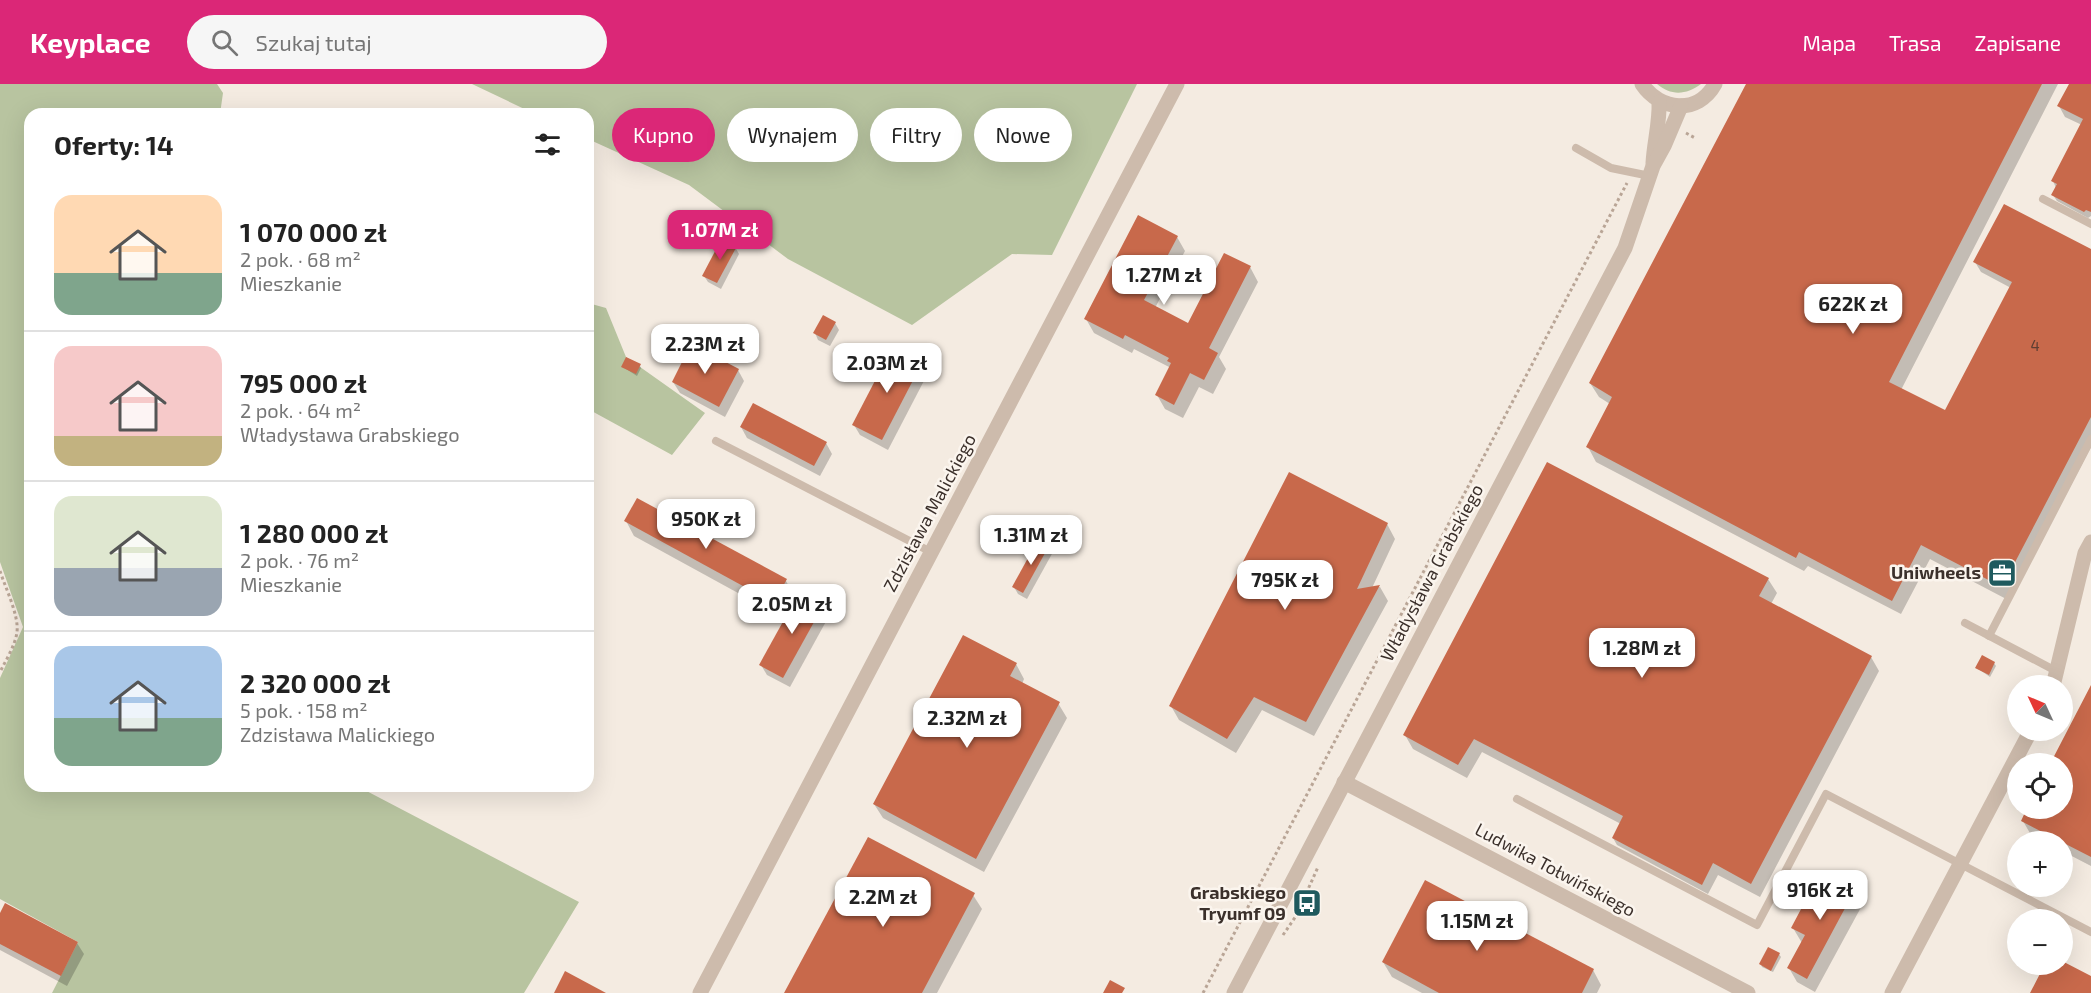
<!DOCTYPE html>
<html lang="pl">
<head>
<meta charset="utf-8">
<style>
  :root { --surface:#fff; --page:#f6f6f6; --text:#222; --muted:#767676; --line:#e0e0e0; --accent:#db2777 }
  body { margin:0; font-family:"Exo 2",sans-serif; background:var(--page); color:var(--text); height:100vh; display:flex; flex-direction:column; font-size:22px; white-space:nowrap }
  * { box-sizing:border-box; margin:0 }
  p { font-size:20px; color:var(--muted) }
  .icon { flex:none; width:33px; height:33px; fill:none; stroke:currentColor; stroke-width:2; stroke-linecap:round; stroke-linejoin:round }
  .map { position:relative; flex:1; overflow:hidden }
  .panel { position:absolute; left:24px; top:24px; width:570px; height:684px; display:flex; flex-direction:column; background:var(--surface); border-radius:18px; box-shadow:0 6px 24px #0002 }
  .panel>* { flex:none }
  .hud { position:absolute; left:612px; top:24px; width:570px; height:54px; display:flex; gap:12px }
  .needle { width:39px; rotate:314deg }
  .tools { position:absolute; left:2007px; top:591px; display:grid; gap:12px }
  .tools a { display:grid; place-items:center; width:66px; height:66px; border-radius:50%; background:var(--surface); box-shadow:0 6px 24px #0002; font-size:30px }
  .price { position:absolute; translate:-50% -51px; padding:0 14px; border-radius:12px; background:#fff; color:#222; font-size:20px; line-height:39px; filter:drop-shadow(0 2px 3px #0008) }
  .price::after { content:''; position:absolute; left:50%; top:36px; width:18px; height:14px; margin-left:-9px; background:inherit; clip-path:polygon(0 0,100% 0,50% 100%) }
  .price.on { background:var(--accent); color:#fff }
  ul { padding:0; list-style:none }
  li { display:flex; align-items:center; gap:18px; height:150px; padding:0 30px }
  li+li { border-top:2px solid var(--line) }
  li span { display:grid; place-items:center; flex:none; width:168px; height:120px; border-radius:18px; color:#555 }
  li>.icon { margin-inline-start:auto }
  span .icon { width:72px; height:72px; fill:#fffc; stroke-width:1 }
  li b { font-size:26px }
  h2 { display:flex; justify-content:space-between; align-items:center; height:72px; padding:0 30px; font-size:26px }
  .chip { padding:0 21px; border-radius:27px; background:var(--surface); box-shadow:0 6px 24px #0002; font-size:21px; line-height:54px }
  .chip.on { background:var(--accent); color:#fff }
  header { display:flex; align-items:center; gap:36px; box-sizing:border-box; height:84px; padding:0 30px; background:var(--accent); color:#fff }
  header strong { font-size:28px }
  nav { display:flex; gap:33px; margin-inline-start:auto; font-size:21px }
  .search { width:420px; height:54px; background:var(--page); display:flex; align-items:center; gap:15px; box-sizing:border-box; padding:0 21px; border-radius:33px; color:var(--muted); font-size:22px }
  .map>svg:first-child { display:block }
</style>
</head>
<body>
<header>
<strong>Keyplace</strong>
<div class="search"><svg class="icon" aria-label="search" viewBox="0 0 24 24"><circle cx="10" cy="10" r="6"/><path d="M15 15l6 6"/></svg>Szukaj tutaj</div>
<nav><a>Mapa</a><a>Trasa</a><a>Zapisane</a></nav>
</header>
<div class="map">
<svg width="2091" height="909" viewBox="0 0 2091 909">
  <rect width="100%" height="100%" fill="#f4ebe1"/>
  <g fill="#b8c4a0">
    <path d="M0 0H217L223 9 220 30H30V702H357L579 818 524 909H52L78 858 0 815V594L23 543 0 478Z"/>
    <path d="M472 0H1137L1052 171 1012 170 912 241 788 175 689 101 588 55V30H535Z"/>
    <path d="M1657 0H1701C1686 11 1671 12 1657 0Z"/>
    <path d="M588 219 606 224 626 273 705 329 672 371 588 325Z"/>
  </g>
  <g fill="#0003">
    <path d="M1748 0H2058L1901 306 1946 328 2011 204 1981 188 1975 178 2091 167V363L2010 517 1930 475 1901 530 1808 482 1804 487 1596 378 1588 363 1610 320 1599 313 1590 299Z"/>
    <path d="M2070 0H2091V132L2088 134 2057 117 2053 111 2056 104 2053 97 2082 41 2065 33 2059 22Z"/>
    <path d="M1177 153 1185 167 1155 224 1189 241 1250 183 1258 198 1219 273 1226 285 1213 310 1199 303 1183 334 1165 325 1157 311 1171 284 1134 265 1132 269 1094 249 1086 235Z"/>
    <path d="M735 163 739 170 721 205 708 198 704 192Z"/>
    <path d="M835 239 839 246 830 262 818 256 815 249Z"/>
    <path d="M921 280 927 291 888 366 860 351 854 341Z"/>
    <path d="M640 282 641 284 637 292 623 283Z"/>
    <path d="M738 286 744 297 725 333 680 309 673 298Z"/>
    <path d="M741 343 826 359 832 370 820 392 747 354Z"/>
    <path d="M626 437 786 497 794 511 782 533 634 452Z"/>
    <path d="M1387 440 1395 455 1372 504 1380 503 1388 517 1314 652 1262 626 1236 669 1179 636 1171 622Z"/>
    <path d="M1049 461 1053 468 1027 515 1018 510 1014 503Z"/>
    <path d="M1768 495 1777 509 1771 520 1871 573 1879 587 1760 813 1718 791 1708 810 1617 761 1613 754 1621 740 1482 668 1467 694 1413 665 1405 651Z"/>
    <path d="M823 521 829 532 790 603 767 591 761 581Z"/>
    <path d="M1994 579 1996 582 1990 593 1977 584Z"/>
    <path d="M1016 580 1024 595 1022 600 1058 619 1067 634 984 788 883 734 874 720Z"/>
    <path d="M2091 605V782L2062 767V758H2043L2031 751 2023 737 2062 724Z"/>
    <path d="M1857 801 1865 816 1815 908 1797 898 1789 884 1802 859 1793 844 1831 804Z"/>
    <path d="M973 811 982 825 937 909H786Z"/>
    <path d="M0 833 77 859 84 870 67 902 0 866Z"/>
    <path d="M1779 870 1781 873 1773 888 1762 883 1761 880Z"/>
    <path d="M1383 878 1593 886 1601 901 1597 909H1422L1392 893Z"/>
  </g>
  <g fill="#c8694b">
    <path d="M1746 0H2042L1889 298 1945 326 2012 198 1973 178 2004 120 2091 165V333L2002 503 1921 461 1892 517 1799 468 1796 474 1586 363 1612 313 1589 299Z"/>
    <path d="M2069 0H2091V128L2086 126 2084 128 2051 111 2057 100 2051 97 2083 35 2057 22Z"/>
    <path d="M1138 131 1178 152 1144 216 1188 239 1224 169 1251 182 1209 264 1218 269 1204 296 1190 289 1174 321 1155 311 1171 279 1167 277 1169 274 1125 251 1123 255 1084 235Z"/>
    <path d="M722 154 737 162 717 199 702 192Z"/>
    <path d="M823 231 836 238 826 256 813 249Z"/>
    <path d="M691 260 739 285 719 323 672 298Z"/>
    <path d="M892 264 922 279 882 356 852 341Z"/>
    <path d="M626 273 641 280 636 290 621 283Z"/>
    <path d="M753 319 827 358 814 382 740 343Z"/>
    <path d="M1547 378 1769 494 1759 512 1872 572 1751 800 1713 779 1702 801 1627 762 1612 754 1623 732 1474 655 1458 681 1403 651Z"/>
    <path d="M1289 388 1388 439 1357 505 1380 501 1306 638 1254 613 1227 655 1169 622Z"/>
    <path d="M637 414 787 495 774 519 624 437Z"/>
    <path d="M1039 454 1050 460 1023 509 1012 503Z"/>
    <path d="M800 507 824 520 783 594 759 581Z"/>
    <path d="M963 551 1017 579 1010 592 1060 618 976 775 873 720Z"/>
    <path d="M1982 571 1995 578 1989 591 1975 584Z"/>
    <path d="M2091 601V773L2021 737 2027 724H2062V680H2050Z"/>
    <path d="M868 753 975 809 922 909H784Z"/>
    <path d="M1838 789 1858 800 1807 895 1787 884 1805 851 1791 844 1817 795 1830 802Z"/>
    <path d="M1425 796 1594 885 1582 909H1439L1382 878Z"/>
    <path d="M5 819 78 858 61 892 0 860V829Z"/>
    <path d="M1768 863 1780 869 1771 887 1759 880Z"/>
    <path d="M2062 877 2091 892V909H2030L2045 880H2062Z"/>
    <path d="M565 887 606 909H554Z"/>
    <path d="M1110 896 1125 904 1122 909H1103Z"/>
  </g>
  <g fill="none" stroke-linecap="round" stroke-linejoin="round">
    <g stroke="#b9a596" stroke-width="3" stroke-dasharray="3 3" stroke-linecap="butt">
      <path d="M1686 49 1695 54"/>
      <path d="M0 487C5 503 19 531 17 548 15 562 6 576 0 588"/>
      <path d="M1283 851 1296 832 1318 783"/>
      <path d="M1203 909 1627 99"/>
    </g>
    <g stroke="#cdbbac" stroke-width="8">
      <path d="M1576 64 1611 84 1650 92"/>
      <path d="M2043 115 2091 140"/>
      <path d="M716 357 931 468"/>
      <path d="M1965 539 2056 587"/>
      <path d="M1989 552 2091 355"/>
      <path d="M1517 715 1757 841 1826 710 2091 848"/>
    </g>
    <g stroke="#cdbbac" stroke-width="15">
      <path d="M2053 602 2085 469 2091 458"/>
      <path d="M1344 698 1748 909"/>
      <path d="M700 909 1177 0"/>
      <path d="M1892 909 2031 646"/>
    </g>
    <g stroke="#cdbbac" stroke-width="15">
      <path d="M1642 0C1660 27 1698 31 1715 0"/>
      <path d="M1653 79C1654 59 1660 38 1659 18"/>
      <path d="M1234 909 1625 164 1653 82 1664 62 1681 22"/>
    </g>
  </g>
  <defs>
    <g id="office-square" transform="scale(1.5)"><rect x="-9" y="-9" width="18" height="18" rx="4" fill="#1f5a5e" stroke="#fbf5ee"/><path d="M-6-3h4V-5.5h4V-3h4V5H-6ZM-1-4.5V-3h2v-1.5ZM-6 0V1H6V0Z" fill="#fff"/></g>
    <g id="bus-square" transform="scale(1.5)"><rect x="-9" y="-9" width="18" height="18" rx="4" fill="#1f5a5e" stroke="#fbf5ee"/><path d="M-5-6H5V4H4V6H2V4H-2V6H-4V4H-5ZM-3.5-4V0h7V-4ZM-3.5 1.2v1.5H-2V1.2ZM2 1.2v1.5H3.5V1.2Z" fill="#fff"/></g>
  </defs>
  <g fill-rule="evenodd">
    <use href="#office-square" x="2002" y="489"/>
    <use href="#bus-square" x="1307" y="819"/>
  </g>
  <g text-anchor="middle" stroke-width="5" stroke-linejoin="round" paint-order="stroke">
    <g font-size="15" fill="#5e3e33">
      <text x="2035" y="267">4</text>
    </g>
    <g font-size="18" fill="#3b302b" stroke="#fbf5ee">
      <text transform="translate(930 429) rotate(-62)" y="6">Zdzisława Malickiego</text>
      <text transform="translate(1432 489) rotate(-62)" y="6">Władysława Grabskiego</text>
      <text transform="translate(1555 786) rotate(28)" y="6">Ludwika Tołwińskiego</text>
    </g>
    <g font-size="18" font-weight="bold" fill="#3b302b" stroke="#fbf5ee" text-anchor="end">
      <text x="1981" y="495">Uniwheels</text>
      <text x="1286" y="815">Grabskiego<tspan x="1286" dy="21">Tryumf 09</tspan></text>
    </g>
  </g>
</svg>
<div class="tools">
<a><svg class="needle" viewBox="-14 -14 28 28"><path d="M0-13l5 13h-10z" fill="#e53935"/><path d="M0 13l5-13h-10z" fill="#767676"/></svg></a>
<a><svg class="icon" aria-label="locate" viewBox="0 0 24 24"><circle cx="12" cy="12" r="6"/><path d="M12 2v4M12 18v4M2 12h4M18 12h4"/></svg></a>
<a>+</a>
<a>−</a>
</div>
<b class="price on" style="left:720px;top:177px">1.07M zł</b>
<b class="price" style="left:1164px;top:222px">1.27M zł</b>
<b class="price" style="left:1853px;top:251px">622K zł</b>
<b class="price" style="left:705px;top:291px">2.23M zł</b>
<b class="price" style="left:887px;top:310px">2.03M zł</b>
<b class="price" style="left:706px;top:466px">950K zł</b>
<b class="price" style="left:1031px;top:482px">1.31M zł</b>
<b class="price" style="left:1285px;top:527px">795K zł</b>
<b class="price" style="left:792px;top:551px">2.05M zł</b>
<b class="price" style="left:1642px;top:595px">1.28M zł</b>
<b class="price" style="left:967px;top:665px">2.32M zł</b>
<b class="price" style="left:1820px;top:837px">916K zł</b>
<b class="price" style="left:883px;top:844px">2.2M zł</b>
<b class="price" style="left:1477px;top:868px">1.15M zł</b>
<div class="hud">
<a class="chip on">Kupno</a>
<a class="chip">Wynajem</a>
<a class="chip">Filtry</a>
<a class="chip">Nowe</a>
</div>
<section class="panel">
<h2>Oferty: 14<svg class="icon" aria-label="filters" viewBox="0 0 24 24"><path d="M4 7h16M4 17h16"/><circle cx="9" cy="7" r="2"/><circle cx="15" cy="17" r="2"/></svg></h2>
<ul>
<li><span style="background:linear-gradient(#ffd9b3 65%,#7fa58c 0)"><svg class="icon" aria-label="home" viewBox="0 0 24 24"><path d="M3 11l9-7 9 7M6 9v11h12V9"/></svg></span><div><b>1 070 000 zł</b><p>2 pok. · 68 m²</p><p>Mieszkanie</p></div></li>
<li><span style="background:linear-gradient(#f6c9c9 75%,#c2b280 0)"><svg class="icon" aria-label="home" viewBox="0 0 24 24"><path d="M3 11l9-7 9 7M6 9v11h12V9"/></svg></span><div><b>795 000 zł</b><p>2 pok. · 64 m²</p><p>Władysława Grabskiego</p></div></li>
<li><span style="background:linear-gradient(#dfe7d0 60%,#9aa5b1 0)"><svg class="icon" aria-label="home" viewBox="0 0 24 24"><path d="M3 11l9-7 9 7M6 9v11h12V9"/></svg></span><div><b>1 280 000 zł</b><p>2 pok. · 76 m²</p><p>Mieszkanie</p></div></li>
<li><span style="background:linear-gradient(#a9c7e8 60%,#7fa58c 0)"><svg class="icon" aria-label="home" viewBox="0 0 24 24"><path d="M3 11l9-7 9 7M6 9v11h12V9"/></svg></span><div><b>2 320 000 zł</b><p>5 pok. · 158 m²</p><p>Zdzisława Malickiego</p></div></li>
</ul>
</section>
</div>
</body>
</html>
